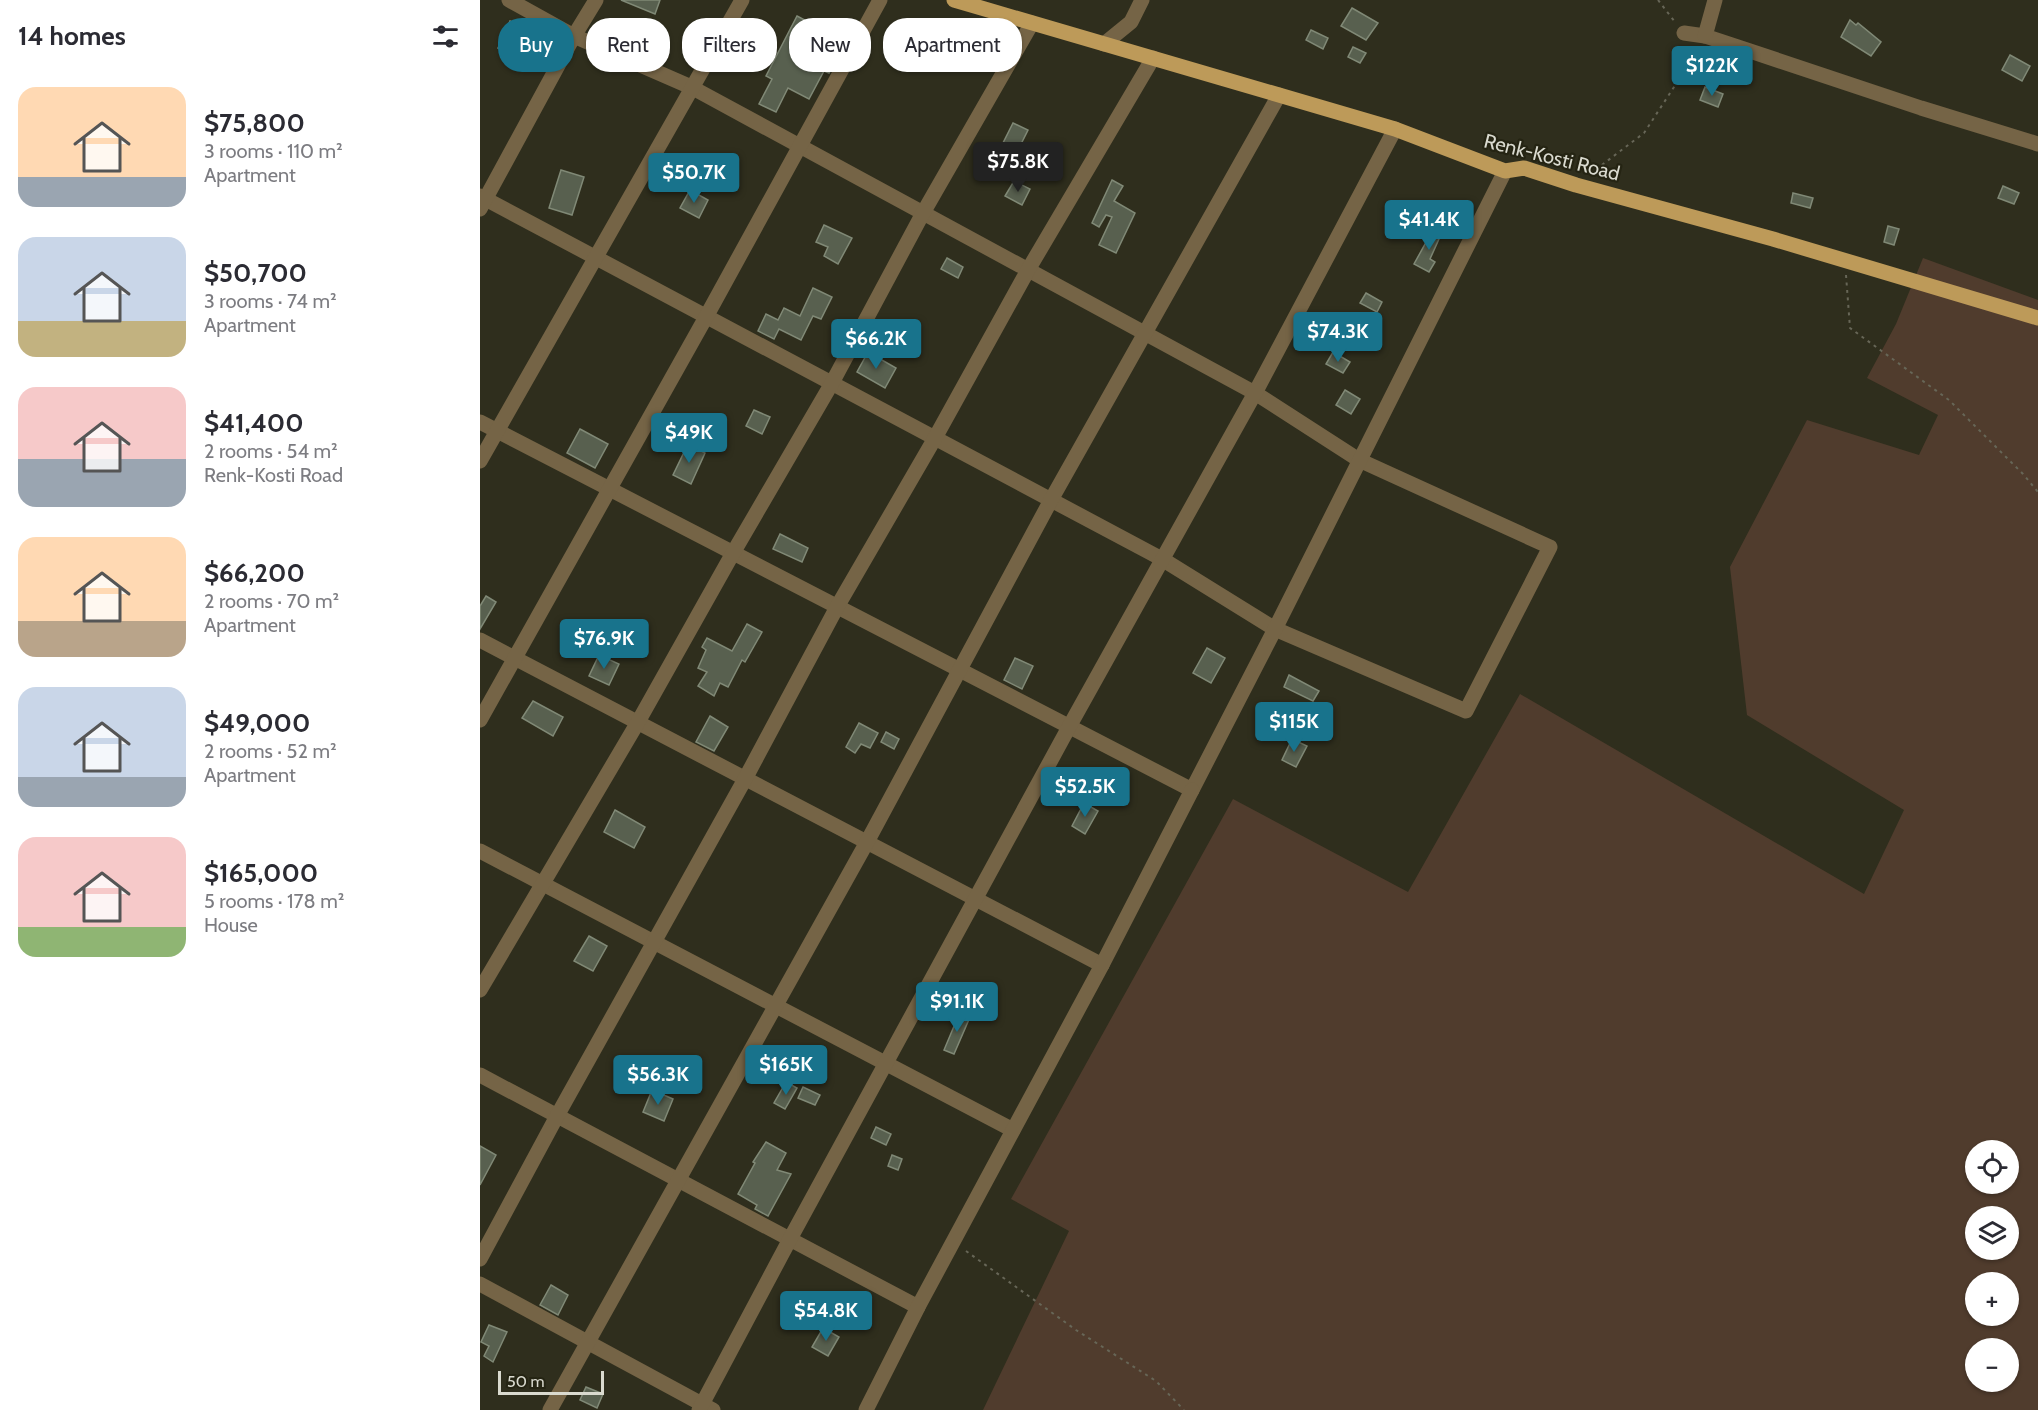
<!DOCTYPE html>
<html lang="en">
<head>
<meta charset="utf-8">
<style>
  :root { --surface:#fff; --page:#f2f2f3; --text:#2b2b33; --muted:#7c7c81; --accent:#18738c }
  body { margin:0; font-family:Cabin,sans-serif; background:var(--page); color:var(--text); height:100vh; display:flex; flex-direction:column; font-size:22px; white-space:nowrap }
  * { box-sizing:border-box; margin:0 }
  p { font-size:20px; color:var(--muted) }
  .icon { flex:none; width:33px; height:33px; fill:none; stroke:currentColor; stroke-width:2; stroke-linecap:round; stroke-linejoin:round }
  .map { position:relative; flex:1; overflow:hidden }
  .panel { display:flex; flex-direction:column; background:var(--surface); width:480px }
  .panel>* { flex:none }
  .banner { position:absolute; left:18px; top:18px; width:570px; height:54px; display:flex; gap:12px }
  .tools { position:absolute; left:1485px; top:1140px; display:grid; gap:12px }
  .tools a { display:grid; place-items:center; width:54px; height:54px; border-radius:50%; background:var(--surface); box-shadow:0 2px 4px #0004; font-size:30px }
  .scale { position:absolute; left:18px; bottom:15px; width:106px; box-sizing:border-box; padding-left:6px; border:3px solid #dadacf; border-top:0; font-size:16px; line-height:21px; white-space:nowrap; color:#dadacf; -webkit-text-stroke:4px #252413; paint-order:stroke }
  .price { position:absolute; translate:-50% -51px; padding:0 14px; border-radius:6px; background:var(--accent); color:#fff; font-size:20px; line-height:39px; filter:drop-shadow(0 2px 3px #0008) }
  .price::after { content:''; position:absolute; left:50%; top:36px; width:18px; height:14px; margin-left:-9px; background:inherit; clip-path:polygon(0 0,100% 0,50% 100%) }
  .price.selected { background:#222; color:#fff }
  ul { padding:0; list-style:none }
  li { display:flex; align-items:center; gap:18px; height:150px; padding:0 18px }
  li span { display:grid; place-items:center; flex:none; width:168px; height:120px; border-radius:18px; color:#555 }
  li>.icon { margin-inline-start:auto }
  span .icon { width:72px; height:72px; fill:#fffc; stroke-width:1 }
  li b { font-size:26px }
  h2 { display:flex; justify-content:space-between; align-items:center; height:72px; padding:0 18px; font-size:26px }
  .pill { padding:0 21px; border-radius:24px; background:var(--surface); box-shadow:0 2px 4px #0004; font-size:21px; line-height:54px }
  .pill.selected { background:var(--accent); color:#fff }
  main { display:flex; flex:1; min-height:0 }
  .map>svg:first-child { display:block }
</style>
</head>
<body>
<main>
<section class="panel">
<h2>14 homes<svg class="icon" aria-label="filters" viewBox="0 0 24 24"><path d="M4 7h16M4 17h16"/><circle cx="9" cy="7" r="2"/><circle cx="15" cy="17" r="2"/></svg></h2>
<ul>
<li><span style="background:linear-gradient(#ffd9b3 75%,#9aa5b1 0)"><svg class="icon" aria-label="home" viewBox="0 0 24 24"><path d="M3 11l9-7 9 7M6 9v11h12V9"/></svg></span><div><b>$75,800</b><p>3 rooms · 110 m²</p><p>Apartment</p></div></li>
<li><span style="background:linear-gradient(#c9d6e8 70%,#c2b280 0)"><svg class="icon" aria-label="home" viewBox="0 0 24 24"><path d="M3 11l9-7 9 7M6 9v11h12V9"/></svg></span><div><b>$50,700</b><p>3 rooms · 74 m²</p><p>Apartment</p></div></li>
<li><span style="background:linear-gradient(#f6c9c9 60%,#9aa5b1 0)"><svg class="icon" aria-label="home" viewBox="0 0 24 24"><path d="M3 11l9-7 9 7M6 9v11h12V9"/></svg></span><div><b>$41,400</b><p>2 rooms · 54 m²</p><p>Renk-Kosti Road</p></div></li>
<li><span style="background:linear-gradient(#ffd9b3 70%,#b9a48a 0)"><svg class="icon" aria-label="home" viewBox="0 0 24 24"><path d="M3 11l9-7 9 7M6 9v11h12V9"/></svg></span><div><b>$66,200</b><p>2 rooms · 70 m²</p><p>Apartment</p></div></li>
<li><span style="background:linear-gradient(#c9d6e8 75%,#9aa5b1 0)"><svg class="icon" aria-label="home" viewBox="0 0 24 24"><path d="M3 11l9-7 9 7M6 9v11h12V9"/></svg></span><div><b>$49,000</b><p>2 rooms · 52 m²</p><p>Apartment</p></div></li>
<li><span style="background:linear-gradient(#f6c9c9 75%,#8fb573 0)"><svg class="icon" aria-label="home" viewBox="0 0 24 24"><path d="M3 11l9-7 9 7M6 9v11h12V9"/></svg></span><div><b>$165,000</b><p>5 rooms · 178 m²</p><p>House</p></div></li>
</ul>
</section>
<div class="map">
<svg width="1558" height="1410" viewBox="0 0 1558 1410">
  <rect width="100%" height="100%" fill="#2f2e1d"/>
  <path fill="#503c2d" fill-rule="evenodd" d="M1443 258 1558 300V1410H503L589 1231 531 1199 753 799 928 892 1040 694 1384 894 1424 810 1267 715 1250 567 1327 420 1439 455 1458 415 1387 378 1416 324ZM1496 1150H1528V1184H1496ZM1496 1216H1528V1250H1496ZM1496 1282H1528V1316H1496ZM1496 1348H1528V1382H1496Z"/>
  <g fill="#58604f" stroke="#808976" stroke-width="1.5">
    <path d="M141 0H180L175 14Z"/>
    <path d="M872 8 898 23 886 40 861 26Z"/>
    <path d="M317 16 366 42 349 73 344 71 329 99 308 88 296 112 279 104 292 79 286 76Z"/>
    <path d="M1370 20 1376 25 1378 23 1401 42 1391 56 1361 37Z"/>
    <path d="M30 21 62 36 49 62 18 48Z"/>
    <path d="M831 30 848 38 843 49 826 40Z"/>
    <path d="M873 47 886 53 880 63 868 57Z"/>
    <path d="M1530 55 1550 66 1542 81 1522 70Z"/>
    <path d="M1225 87 1243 94 1238 107 1220 100Z"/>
    <path d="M533 123 548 130 537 152 522 145Z"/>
    <path d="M81 170 104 177 92 215 69 208Z"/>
    <path d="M632 180 643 186 634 201 655 213 636 253 619 245 632 217 626 215 619 227 612 223Z"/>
    <path d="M534 181 550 189 542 205 525 196Z"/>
    <path d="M1523 186 1539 193 1534 204 1518 198Z"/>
    <path d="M210 190 228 200 219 218 200 208Z"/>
    <path d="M1313 193 1333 198 1330 208 1311 203Z"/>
    <path d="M344 225 372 238 358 264 344 256 348 247 336 242Z"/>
    <path d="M955 226 963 230 950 259 955 262 949 272 934 264Z"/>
    <path d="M1408 226 1419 229 1414 245 1404 242Z"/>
    <path d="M467 258 483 267 478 278 461 269Z"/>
    <path d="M333 288 352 297 341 319 333 316 321 340 299 329 294 339 278 331 286 314 298 320 304 308 320 316Z"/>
    <path d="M886 293 902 302 897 312 880 303Z"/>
    <path d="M388 352 416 368 405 388 377 372Z"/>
    <path d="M853 352 870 362 863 373 846 364Z"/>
    <path d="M865 390 880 399 871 414 856 405Z"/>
    <path d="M274 410 290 417 282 434 266 426Z"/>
    <path d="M100 429 128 444 115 468 87 453Z"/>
    <path d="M208 444 225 453 211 484 193 475Z"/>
    <path d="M300 534 328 548 322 562 293 549Z"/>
    <path d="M6 596 16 602 0 629V606Z"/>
    <path d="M267 624 282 632 265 662 262 660 248 687 240 683 234 696 218 686 227 672 218 668 226 650 222 647 227 638 252 651Z"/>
    <path d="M727 648 745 658 731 683 713 673Z"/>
    <path d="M119 655 139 664 129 685 109 676Z"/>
    <path d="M535 658 553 666 542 689 524 680Z"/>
    <path d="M809 675 839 691 833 701 804 687Z"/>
    <path d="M53 701 83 717 73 736 42 718Z"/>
    <path d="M230 716 248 727 234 751 216 742Z"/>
    <path d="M379 723 398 733 390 748 381 744 375 753 366 747Z"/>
    <path d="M406 732 419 739 414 749 401 742Z"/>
    <path d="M812 739 827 746 816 767 802 760Z"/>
    <path d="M604 803 618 811 605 834 592 826Z"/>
    <path d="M135 810 165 827 154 848 124 832Z"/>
    <path d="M109 936 127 946 113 971 94 961Z"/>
    <path d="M480 1012 490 1017 474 1054 464 1050Z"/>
    <path d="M306 1082 317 1088 305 1109 294 1103Z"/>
    <path d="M323 1087 340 1095 335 1105 318 1098Z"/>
    <path d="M172 1090 193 1099 184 1121 163 1112Z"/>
    <path d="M396 1127 411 1134 406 1145 391 1138Z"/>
    <path d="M286 1142 306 1153 297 1170 311 1174 288 1216 275 1209 277 1205 258 1194 275 1163 273 1162Z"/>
    <path d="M0 1146 16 1155 0 1185Z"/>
    <path d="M412 1155 422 1159 418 1170 408 1166Z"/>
    <path d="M71 1285 88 1295 78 1315 60 1305Z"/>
    <path d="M9 1325 27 1332 13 1362 4 1356 9 1346 1 1342Z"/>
    <path d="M343 1328 359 1337 348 1356 332 1347Z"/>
    <path d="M106 1387 123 1394 117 1408 100 1400Z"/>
  </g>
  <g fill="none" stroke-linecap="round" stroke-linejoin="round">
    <g stroke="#676657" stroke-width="2" stroke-dasharray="3 4.5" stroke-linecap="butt">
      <path d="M1178 0 1195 22"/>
      <path d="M1110 174 1164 133 1196 84 1201 48"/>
      <path d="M1366 275 1370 328 1469 400 1543 474 1558 492"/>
      <path d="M486 1251 596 1330 676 1381 704 1410"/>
    </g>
    <g stroke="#756446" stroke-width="15">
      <path d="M1204 33 1225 36 1441 108 1558 144"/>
      <path d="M1225 36 1235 0"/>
      <path d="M624 44 651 22 662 0"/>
      <path d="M0 196 682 559 795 629 986 711 1070 547 879 460 775 393 211 87 94 36 29 0"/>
      <path d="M0 209 94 36 116 0"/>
      <path d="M0 422 712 790 795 629 1025 171"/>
      <path d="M0 461 262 0"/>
      <path d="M0 640 622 965"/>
      <path d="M0 720 226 317 400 0"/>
      <path d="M0 851 533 1130"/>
      <path d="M0 990 158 722 253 553 352 383 443 213 552 23"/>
      <path d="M0 1075 438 1307"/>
      <path d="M0 1259 77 1116 265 779 357 607 455 438 548 270 673 58"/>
      <path d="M0 1284 233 1410"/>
      <path d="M70 1410 387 842 571 500 799 95"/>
      <path d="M219 1410 310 1239 589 727 775 393 915 129"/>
      <path d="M386 1410 438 1307 622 965 712 790"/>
    </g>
    <path stroke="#bd9a59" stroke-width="15" d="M474 0 915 129 1025 171 1044 168 1096 185 1293 239 1558 318"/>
  </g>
  <g text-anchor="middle" stroke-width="4.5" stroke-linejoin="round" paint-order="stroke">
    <g font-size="20" fill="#dadacf" stroke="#252413">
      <text transform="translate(1072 157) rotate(14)" y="7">Renk-Kosti Road</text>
    </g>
  </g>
</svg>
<div class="tools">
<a><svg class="icon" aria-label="locate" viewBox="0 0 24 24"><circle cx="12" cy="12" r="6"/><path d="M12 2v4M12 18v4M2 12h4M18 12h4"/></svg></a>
<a><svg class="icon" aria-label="layers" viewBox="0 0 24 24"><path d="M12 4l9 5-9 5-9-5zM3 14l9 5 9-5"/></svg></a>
<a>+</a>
<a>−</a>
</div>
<div class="scale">50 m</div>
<b class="price" style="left:1232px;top:97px">$122K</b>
<b class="price selected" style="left:538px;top:193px">$75.8K</b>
<b class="price" style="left:214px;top:204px">$50.7K</b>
<b class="price" style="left:949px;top:251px">$41.4K</b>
<b class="price" style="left:858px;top:363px">$74.3K</b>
<b class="price" style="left:396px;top:370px">$66.2K</b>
<b class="price" style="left:209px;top:464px">$49K</b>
<b class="price" style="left:124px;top:670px">$76.9K</b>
<b class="price" style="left:814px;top:753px">$115K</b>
<b class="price" style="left:605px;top:818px">$52.5K</b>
<b class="price" style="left:477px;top:1033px">$91.1K</b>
<b class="price" style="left:306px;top:1096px">$165K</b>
<b class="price" style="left:178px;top:1106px">$56.3K</b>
<b class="price" style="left:346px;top:1342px">$54.8K</b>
<div class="banner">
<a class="pill selected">Buy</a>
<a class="pill">Rent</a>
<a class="pill">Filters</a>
<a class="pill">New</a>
<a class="pill">Apartment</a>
</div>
</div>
</main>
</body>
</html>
